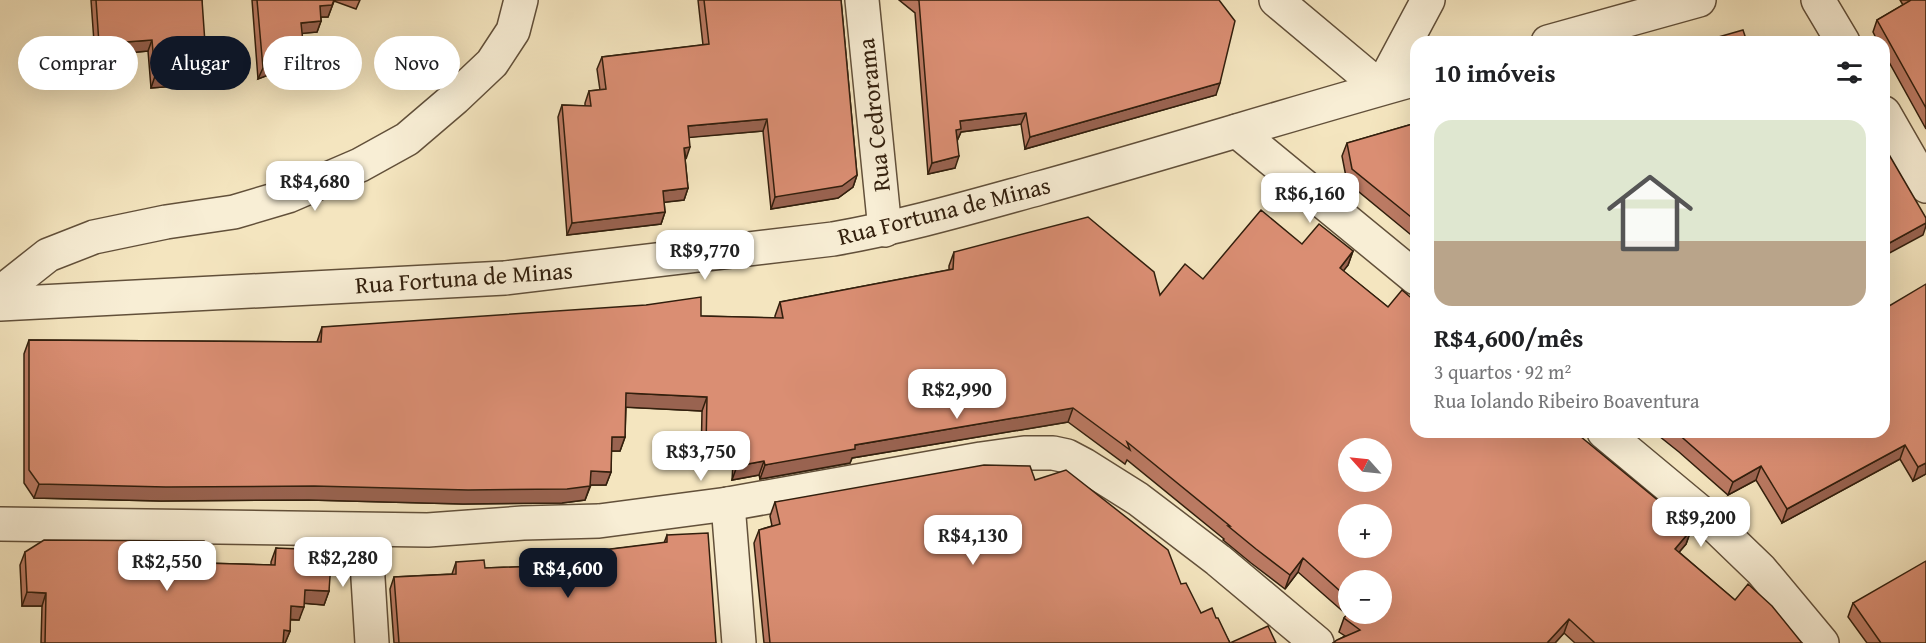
<!DOCTYPE html>
<html lang="pt">
<head>
<meta charset="utf-8">
<style>
  :root { --surface:#fff; --page:#f2f2f2; --text:#202124; --muted:#757577; --line:#e0e0e0; --accent:#111827 }
  body { margin:0; font-family:"Gentium Book Plus",serif; background:var(--page); color:var(--text); height:100vh; display:flex; flex-direction:column; font-size:22px; white-space:nowrap }
  * { box-sizing:border-box; margin:0 }
  p { font-size:20px; color:var(--muted) }
  .icon { flex:none; width:33px; height:33px; fill:none; stroke:currentColor; stroke-width:2; stroke-linecap:round; stroke-linejoin:round }
  .map { position:relative; flex:1; overflow:hidden }
  .side { position:absolute; left:1410px; top:36px; width:480px; height:402px; display:flex; flex-direction:column; background:var(--surface); border-radius:18px; box-shadow:0 6px 24px #0002 }
  .side>* { flex:none }
  .hud { position:absolute; left:18px; top:36px; width:570px; height:54px; display:flex; gap:12px }
  .needle { width:39px; rotate:297deg }
  .tools { position:absolute; left:1338px; top:438px; display:grid; gap:12px }
  .tools a { display:grid; place-items:center; width:54px; height:54px; border-radius:50%; background:var(--surface); box-shadow:0 6px 24px #0002; font-size:30px }
  .price { position:absolute; translate:-50% -51px; padding:0 14px; border-radius:12px; background:#fff; color:#222; font-size:20px; line-height:39px; filter:drop-shadow(0 2px 3px #0008) }
  .price::after { content:''; position:absolute; left:50%; top:36px; width:18px; height:14px; margin-left:-9px; background:inherit; clip-path:polygon(0 0,100% 0,50% 100%) }
  .price.on { background:var(--accent); color:#fff }
  ul { padding:0; list-style:none }
  li { display:grid; align-content:center; gap:12px; height:318px; padding:0 24px }
  li+li { border-top:2px solid var(--line) }
  li span { display:grid; place-items:center; height:186px; border-radius:18px; color:#555 }
  li>.icon { margin-inline-start:auto }
  span .icon { width:108px; height:108px; fill:#fffc; stroke-width:1 }
  li b { font-size:26px }
  h2 { display:flex; justify-content:space-between; align-items:center; height:72px; padding:0 24px; font-size:26px }
  .tag { padding:0 21px; border-radius:27px; background:var(--surface); box-shadow:0 6px 24px #0002; font-size:21px; line-height:54px }
  .tag.on { background:var(--accent); color:#fff }
  .map>svg:first-child { display:block }
</style>
</head>
<body>
<div class="map">
<svg width="1926" height="643" viewBox="0 0 1926 643">
  <rect width="100%" height="100%" fill="#f4e5bf"/>
  <filter id="stains"><feTurbulence type="fractalNoise" baseFrequency=".00333" numOctaves="4"/><feColorMatrix values="0 0 0 0 .2 0 0 0 0 .09 0 0 0 0 .02 0 0 0 .5 -.17"/></filter>
  <radialGradient id="worn" r=".72"><stop offset=".6" stop-color="#630" stop-opacity="0"/><stop offset="1" stop-color="#630" stop-opacity=".3"/></radialGradient>
  <g fill="none" stroke-linecap="round" stroke-linejoin="round">
    <g stroke="#62503a" stroke-width="36">
      <g id="minor">
        <path d="M862 0 885 230"/>
        <path d="M1276 0 1381 88"/>
        <path d="M1818 0 1843 42"/>
        <path d="M1548 42 1699 0"/>
        <path d="M1381 88 1428 0"/>
        <path d="M1884 113 1926 186"/>
        <path d="M1237 131 1416 278"/>
        <path d="M0 293 48 255 94 237 166 222 234 212 288 196 360 165 407 139 455 98 492 63 513 31 521 0"/>
        <path d="M0 304 505 278 833 239C903 227 971 207 1040 188 1166 153 1290 114 1416 79"/>
        <path d="M1604 432 1705 516 1761 570 1822 643"/>
        <path d="M728 504 739 643"/>
        <path d="M0 524 428 530 523 523 599 521 728 504 981 459 1024 453H1053L1067 456 1084 465 1138 499 1218 560 1317 643"/>
        <path d="M365 530 372 643"/>
      </g>
    </g>
    <use href="#minor" stroke="#f8eed5" stroke-width="33"/>
  </g>
  <g fill="#bb7a63" stroke="#321f0d" stroke-width="1.5" fill-rule="evenodd">
    <path d="M91 0H202L203 84 151 88 148 51 95 56Z"/>
    <path d="M252 0H360L356 9 334 1 328 17H321V21L317 32 302 33 304 52 300 63 258 79Z"/>
    <path d="M698 0H841L857 175 853 187 838 198 771 209 763 131 689 137 685 159 688 188 684 200 664 202 665 212 661 224 567 235 558 117 562 105 585 106V103L589 91 600 90 597 69 602 57 703 45Z"/>
    <path d="M899 0H1219L1216 95 1025 149 1021 124 961 132 957 141 955 168 928 174 915 13Z"/>
    <path d="M1900 0H1926V129L1884 53V42H1878L1873 32 1877 20 1903 5Z"/>
    <path d="M1416 123V239L1347 182 1342 156 1347 143Z"/>
    <path d="M1302 244 1353 251 1348 265 1343 271 1388 307 1691 530 1686 544 1679 552 1735 600 1802 643H1575L1564 633 1555 643H1333L1345 636 1339 632 1344 618 1347 615 1298 572 1285 589 1251 563 1223 540 1224 539 1127 460 1125 464 1068 422 852 458 850 463 760 479 759 475 732 480 733 463 701 461 702 411 626 407 625 437 620 451H611V472L606 485H591L585 500 562 503 463 504 309 500 161 501 34 498 24 483V354L29 340 317 342 322 327 701 316 775 318V316L780 302 949 270V266L954 252 1160 295ZM1348 580 1382 614H1348Z"/>
    <path d="M1884 309 1926 474 1913 481 1900 459 1782 523 1756 480 1728 495 1679 452 1654 432H1884Z"/>
    <path d="M1035 480 1181 584 1201 613 1216 618 1230 643H764L754 543 759 530 772 526 770 516 775 502Z"/>
    <path d="M667 535 716 643H394L390 589 394 577 452 574 456 562 485 568 564 565 567 557H578L579 553 664 543Z"/>
    <path d="M276 548 323 562 329 591 324 605 304 603 299 620H290V631L285 643H41L42 606H22L20 565 25 552 203 563 271 565V562Z"/>
    <path d="M1853 603 1926 643H1867L1848 617Z"/>
  </g>
  <g fill="#996350" stroke="#321f0d" stroke-width="1.5">
    <path d="M334 1 328 17H316L320 6Z"/>
    <path d="M321 21 317 32 297 34 301 23Z"/>
    <path d="M152 40 148 51 95 56 99 44Z"/>
    <path d="M304 52 300 63 258 79 263 68Z"/>
    <path d="M207 72 203 84 151 88 155 76Z"/>
    <path d="M1220 83 1216 95 1025 149 1030 137Z"/>
    <path d="M1026 113 1021 124 961 132 957 141 956 130 960 121Z"/>
    <path d="M767 119 763 131 684 138 688 126Z"/>
    <path d="M690 147 686 159 684 148Z"/>
    <path d="M959 156 955 168 928 174 932 163Z"/>
    <path d="M857 175 853 187 838 198 771 209 775 197Z"/>
    <path d="M688 188 684 200 658 203 663 191Z"/>
    <path d="M665 212 661 224 567 235 572 223Z"/>
    <path d="M1926 223V226L1923 235 1884 256V246Z"/>
    <path d="M1353 251 1348 265 1335 282 1340 268Z"/>
    <path d="M626 393 707 397 702 411 621 407Z"/>
    <path d="M1073 408 1068 422 852 458 850 463 760 479 765 465 855 445Z"/>
    <path d="M612 437H625L620 451H607Z"/>
    <path d="M1905 445 1900 459 1782 523 1787 509Z"/>
    <path d="M706 447 738 449 733 463 701 461Z"/>
    <path d="M764 461 759 475 732 480 737 466Z"/>
    <path d="M1926 463V474L1913 481 1918 467Z"/>
    <path d="M1761 466 1756 480 1728 495 1733 482Z"/>
    <path d="M591 471 611 472 606 485H586Z"/>
    <path d="M39 484 314 486H590L585 500 562 503 463 504 309 500 161 501 34 498Z"/>
    <path d="M1691 530 1686 544 1670 563 1675 549Z"/>
    <path d="M1303 558 1298 572 1285 589 1290 575Z"/>
    <path d="M305 590 329 591 324 605 300 603Z"/>
    <path d="M27 592 46 593 42 606H22Z"/>
    <path d="M291 606 304 607 299 620 286 619Z"/>
    <path d="M1569 619 1564 633 1555 643H1547Z"/>
    <path d="M284 630 290 631 285 643H279Z"/>
  </g>
  <g fill="#da8e73" stroke="#321f0d" stroke-width="1.5" fill-rule="evenodd">
    <path d="M96 0H202L207 72 155 76 152 40 99 44Z"/>
    <path d="M257 0H334L332 5 320 6 321 21 301 23 304 52 263 68Z"/>
    <path d="M704 0H841L857 175 842 186 775 197 767 119 688 126 690 147 684 148 688 188 663 191 665 212 572 223 562 105 591 106 589 91 606 89 602 57 709 44Z"/>
    <path d="M918 0H1219L1235 21 1220 83 1030 137 1026 113 960 121 961 129 956 130 959 156 932 163 919 1Z"/>
    <path d="M1911 0H1926V108L1877 20Z"/>
    <path d="M1743 30 1747 42H1701Z"/>
    <path d="M1416 123V221L1352 169 1347 143Z"/>
    <path d="M1884 146 1926 218V223L1884 246Z"/>
    <path d="M1261 210 1302 244 1319 224 1353 251 1340 268 1388 307 1402 290 1416 302V432H1575L1666 507 1691 530 1675 549 1735 600 1748 584 1772 606 1802 643H1595L1569 619 1547 643H1333L1337 640 1360 630 1344 618 1348 613 1382 614V580H1348V598L1303 558 1290 575 1256 549 1228 526H1230L1127 442 1130 450 1073 408 855 445V449L765 465 764 461 737 466 738 449 706 447 707 397 626 393 625 437H612L611 472 591 471 590 486 567 489 468 490 314 486 166 487 39 484 29 470V340L321 342 322 327 646 305 701 297V316L783 318 780 302 953 269 954 252 1088 217 1154 272 1160 295 1185 264 1203 279ZM1348 448H1382V482H1348ZM1348 514H1382V548H1348Z"/>
    <path d="M1926 284V463L1918 467 1905 445 1787 509 1761 466 1733 482 1676 432H1884V309Z"/>
    <path d="M984 465 1030 466 1035 480 1066 470 1168 550 1181 584 1186 583 1201 613 1212 608 1216 618H1218L1230 643H770L759 530 780 524 775 502Z"/>
    <path d="M708 533 716 643H399L394 577 456 574V562L484 560 485 568 567 565V557L580 556 579 553 667 542V535Z"/>
    <path d="M44 540 204 541 203 563 275 565 276 548 324 550 323 562H331L329 591 305 590 304 607 291 606 290 631 284 630 283 643H45L46 593 27 592 25 552Z"/>
    <path d="M1926 561V643H1881L1853 603Z"/>
    <path d="M1268 626 1276 643H1230Z"/>
  </g>
  <g text-anchor="middle" stroke-width="4.5" stroke-linejoin="round" paint-order="stroke">
    <g font-size="24" fill="#321f0d" stroke="#f8eed5">
      <text transform="translate(874 115) rotate(-96)" y="8">Rua Cedrorama</text>
      <text transform="translate(944 211) rotate(-14)" y="8">Rua Fortuna de Minas</text>
      <text transform="translate(464 278) rotate(-4)" y="8">Rua Fortuna de Minas</text>
    </g>
  </g>
  <rect width="100%" height="100%" filter="url(#stains)"/>
  <rect width="100%" height="100%" fill="url(#worn)"/>
</svg>
<div class="tools">
<a><svg class="needle" viewBox="-14 -14 28 28"><path d="M0-13l5 13h-10z" fill="#e53935"/><path d="M0 13l5-13h-10z" fill="#757577"/></svg></a>
<a>+</a>
<a>−</a>
</div>
<b class="price" style="left:315px;top:212px">R$4,680</b>
<b class="price" style="left:1310px;top:224px">R$6,160</b>
<b class="price" style="left:705px;top:281px">R$9,770</b>
<b class="price" style="left:957px;top:420px">R$2,990</b>
<b class="price" style="left:701px;top:482px">R$3,750</b>
<b class="price" style="left:1701px;top:548px">R$9,200</b>
<b class="price" style="left:973px;top:566px">R$4,130</b>
<b class="price" style="left:343px;top:588px">R$2,280</b>
<b class="price" style="left:167px;top:592px">R$2,550</b>
<b class="price on" style="left:568px;top:599px">R$4,600</b>
<div class="hud">
<a class="tag">Comprar</a>
<a class="tag on">Alugar</a>
<a class="tag">Filtros</a>
<a class="tag">Novo</a>
</div>
<section class="side">
<h2>10 imóveis<svg class="icon" aria-label="filters" viewBox="0 0 24 24"><path d="M4 7h16M4 17h16"/><circle cx="9" cy="7" r="2"/><circle cx="15" cy="17" r="2"/></svg></h2>
<ul>
<li><span style="background:linear-gradient(#dfe7d0 65%,#b9a48a 0)"><svg class="icon" aria-label="home" viewBox="0 0 24 24"><path d="M3 11l9-7 9 7M6 9v11h12V9"/></svg></span><div><b>R$4,600/mês</b><p>3 quartos · 92 m²</p><p>Rua Iolando Ribeiro Boaventura</p></div></li>
</ul>
</section>
</div>
</body>
</html>
